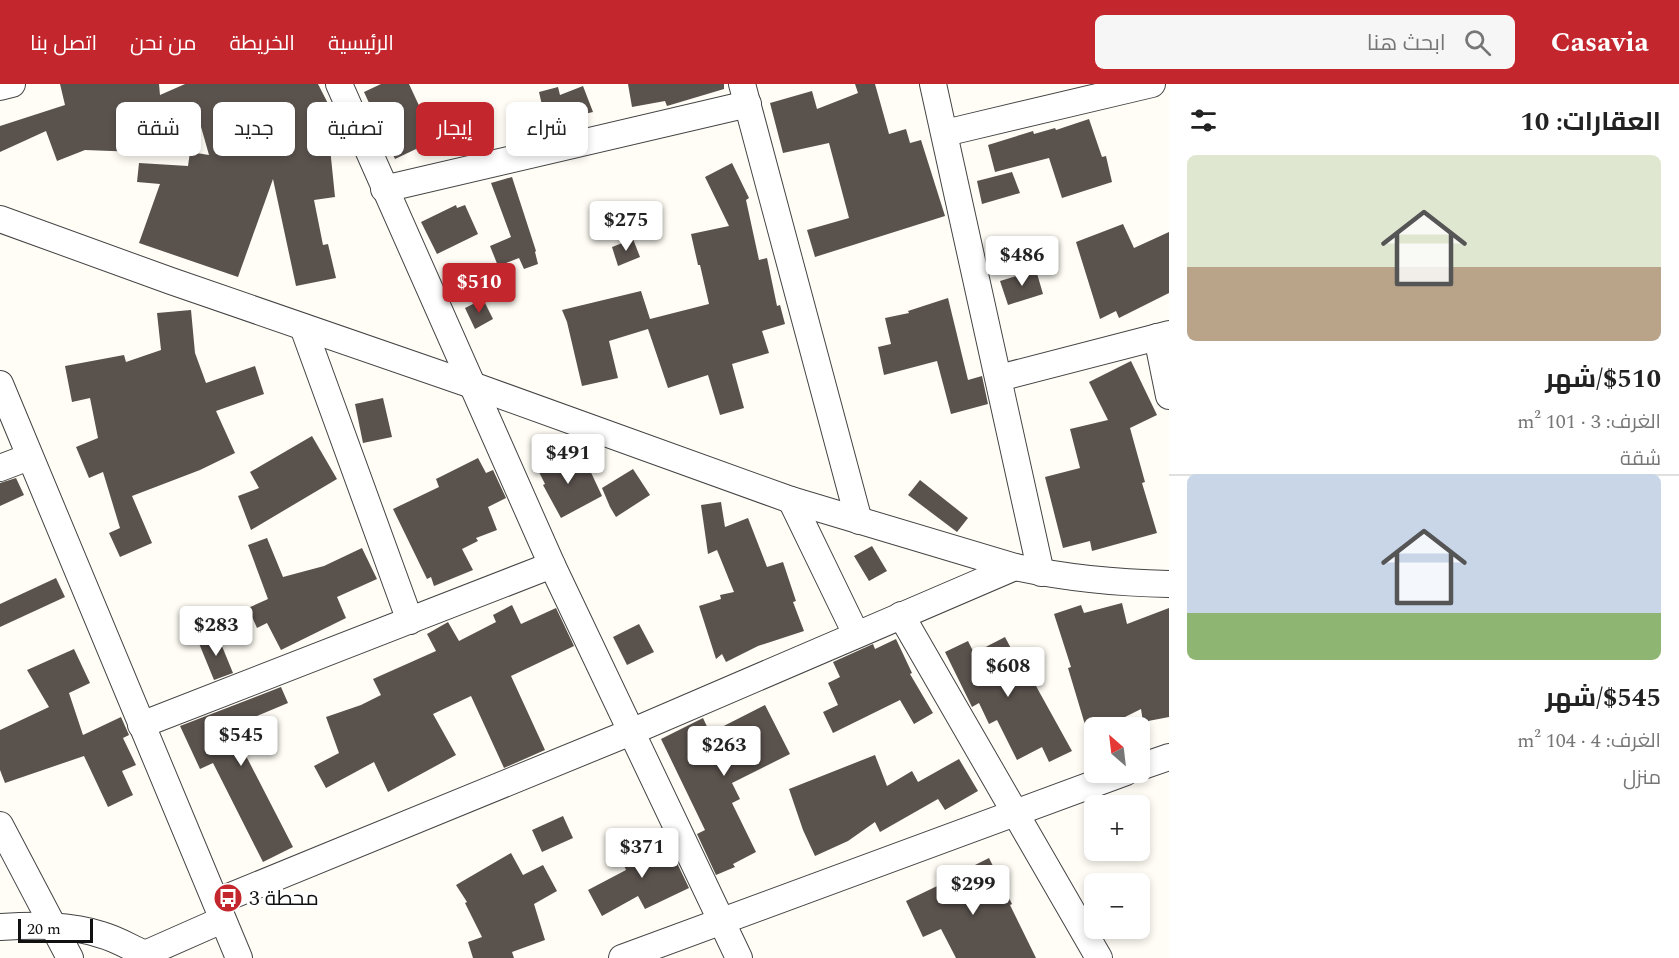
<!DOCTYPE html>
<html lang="ar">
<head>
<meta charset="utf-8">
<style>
  :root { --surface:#fff; --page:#f6f6f6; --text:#222; --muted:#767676; --line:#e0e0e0; --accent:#c4262e }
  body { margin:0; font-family:Spectral,Cairo,serif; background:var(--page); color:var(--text); direction:rtl; height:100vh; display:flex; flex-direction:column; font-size:22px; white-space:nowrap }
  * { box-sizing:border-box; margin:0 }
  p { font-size:20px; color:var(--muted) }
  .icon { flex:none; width:33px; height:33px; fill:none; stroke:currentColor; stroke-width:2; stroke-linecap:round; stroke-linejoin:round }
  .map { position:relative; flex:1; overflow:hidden; direction:ltr }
  .side { display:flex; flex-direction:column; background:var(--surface); width:510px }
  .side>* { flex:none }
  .banner { position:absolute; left:18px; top:18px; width:570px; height:54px; direction:rtl; display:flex; gap:12px }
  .needle { width:39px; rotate:332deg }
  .buttons { position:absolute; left:1084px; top:633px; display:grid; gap:12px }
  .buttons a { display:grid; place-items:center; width:66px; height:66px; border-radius:9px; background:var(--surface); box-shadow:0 3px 9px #0003; font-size:30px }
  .scale { position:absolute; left:18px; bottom:15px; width:75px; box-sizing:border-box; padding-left:6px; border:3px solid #111; border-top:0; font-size:16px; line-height:21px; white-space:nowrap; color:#111; -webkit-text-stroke:4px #fff; paint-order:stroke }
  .price { position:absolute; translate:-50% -51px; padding:0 14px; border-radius:6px; background:#fff; color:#222; font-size:20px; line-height:39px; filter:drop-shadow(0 2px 3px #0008) }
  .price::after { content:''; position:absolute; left:50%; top:36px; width:18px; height:14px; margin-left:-9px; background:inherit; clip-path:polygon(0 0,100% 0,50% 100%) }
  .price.active { background:var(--accent); color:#fff }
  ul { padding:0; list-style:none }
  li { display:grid; align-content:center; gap:12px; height:318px; padding:0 18px }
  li+li { border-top:2px solid var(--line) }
  li span { display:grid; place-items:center; height:186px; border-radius:9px; color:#555 }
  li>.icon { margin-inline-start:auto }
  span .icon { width:108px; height:108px; fill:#fffc; stroke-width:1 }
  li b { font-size:26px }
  h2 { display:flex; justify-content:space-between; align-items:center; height:72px; padding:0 18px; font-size:26px }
  .chip { padding:0 21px; border-radius:9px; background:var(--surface); box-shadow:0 3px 9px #0003; font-size:21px; line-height:54px }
  .chip.active { background:var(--accent); color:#fff }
  header { display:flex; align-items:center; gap:36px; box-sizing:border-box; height:84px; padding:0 30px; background:var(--accent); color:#fff }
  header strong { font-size:28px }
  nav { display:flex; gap:33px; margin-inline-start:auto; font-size:21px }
  .search { width:420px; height:54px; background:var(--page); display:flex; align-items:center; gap:15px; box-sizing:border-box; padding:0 21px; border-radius:9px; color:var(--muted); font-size:22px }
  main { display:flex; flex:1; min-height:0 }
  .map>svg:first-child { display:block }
</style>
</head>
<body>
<header>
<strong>Casavia</strong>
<div class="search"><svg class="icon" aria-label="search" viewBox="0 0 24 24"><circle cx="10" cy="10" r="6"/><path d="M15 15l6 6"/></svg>ابحث هنا</div>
<nav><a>الرئيسية</a><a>الخريطة</a><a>من نحن</a><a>اتصل بنا</a></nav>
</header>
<main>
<section class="side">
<h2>العقارات: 10<svg class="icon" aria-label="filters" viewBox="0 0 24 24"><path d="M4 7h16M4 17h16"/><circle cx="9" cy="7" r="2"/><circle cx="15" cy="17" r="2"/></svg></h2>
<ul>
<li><span style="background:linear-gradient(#dfe7d0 60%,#b9a48a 0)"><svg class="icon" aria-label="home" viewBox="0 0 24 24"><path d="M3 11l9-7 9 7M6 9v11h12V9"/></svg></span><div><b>$510/شهر</b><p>الغرف: 3 · 101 m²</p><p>شقة</p></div></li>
<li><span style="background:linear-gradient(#c9d6e8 75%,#8fb573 0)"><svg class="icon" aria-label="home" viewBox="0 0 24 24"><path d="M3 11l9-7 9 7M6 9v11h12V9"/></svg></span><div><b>$545/شهر</b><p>الغرف: 4 · 104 m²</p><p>منزل</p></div></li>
</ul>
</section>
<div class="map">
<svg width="1169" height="874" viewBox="0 0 1169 874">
  <rect width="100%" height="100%" fill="#fffdf5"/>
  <g fill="#5a524d">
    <path d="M60 0H159L160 11 185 0H318L338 39 328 44 335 113 314 116 323 161 328 160 336 194 296 202 273 95 238 193 139 159 160 100 137 98 139 79 188 82 190 68 209 71 194 18 154 36 132 37 138 68 85 66 57 77 46 47 0 68V42L65 21Z"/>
    <path d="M381 0H409L435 56 395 75 364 8Z"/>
    <path d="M628 0H724V5L667 22 665 17 632 23Z"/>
    <path d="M855 0H875L889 50 906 45 910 59 921 56 945 132 815 173 807 146 849 134 829 59 783 69 770 19 812 7 817 25 858 9Z"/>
    <path d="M583 2 593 28 546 39 539 8 558 3 560 11Z"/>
    <path d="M1089 35 1102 73 1106 72 1112 98 1062 114 1049 74 995 88 988 61 1033 47 1034 50 1055 44 1056 46Z"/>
    <path d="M732 79 749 114 746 116 759 176 767 174 777 222 780 221 785 240 762 247 769 269 732 280 744 324 720 331 708 291 668 304 648 245 609 257 618 294 582 302 567 238 562 226 641 207 650 235 709 220 700 181H698L691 150 729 142 705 93Z"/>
    <path d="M1012 88 1020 109 982 120 977 97Z"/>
    <path d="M512 93 536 167 535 168 538 180 524 185 519 174 498 182 490 162 511 153 491 99Z"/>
    <path d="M456 121 457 124 465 121 478 150 437 170 421 138Z"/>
    <path d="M1123 140 1134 164 1169 148V209L1119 234 1116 227 1100 235 1076 158Z"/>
    <path d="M633 155 640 173 618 182 612 163Z"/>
    <path d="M1036 186 1043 210 1008 221 1000 197Z"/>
    <path d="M948 214 968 296 982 292 988 320 951 330 937 277 884 291 878 263 891 260 885 234 909 229 908 227Z"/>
    <path d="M483 215 493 235 475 245 465 224Z"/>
    <path d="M191 226 195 269 206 299 255 282 264 310 216 327 235 369 200 386 132 412 152 459 120 473 109 449 120 444 103 388 89 394 76 363 98 354 90 314 72 318 65 282 124 271 126 278 161 266 157 229Z"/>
    <path d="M1131 277 1157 331 1130 344 1145 398 1142 399 1157 449 1092 467 1090 457 1063 464 1045 393 1080 384 1070 345 1108 336 1089 298Z"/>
    <path d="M383 314 392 353 363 359 355 320Z"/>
    <path d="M312 352 337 395 251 446 238 412 259 404 250 388Z"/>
    <path d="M565 369 574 388 588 382 602 412 561 434 543 401 545 400 536 382Z"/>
    <path d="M478 374 486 389 493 386 506 414 488 423 497 446 476 454 478 457 462 465 473 486 434 502 431 493 427 495 393 425 439 403 436 395Z"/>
    <path d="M633 385 650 411 616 433 610 423 602 404Z"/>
    <path d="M16 394 24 411 0 422V399Z"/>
    <path d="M920 396 968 434 957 448 908 411Z"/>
    <path d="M721 418 725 443 748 434 767 483 783 478 796 517 793 518 804 547 758 562 726 578 722 570 716 575 699 522 721 515 720 511 734 508 717 466 708 470 701 421Z"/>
    <path d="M267 454 283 493 324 482 362 464 377 495 337 513 346 534 281 566 267 539 257 544 248 524 268 515 248 461Z"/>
    <path d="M872 462 887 487 869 497 854 472Z"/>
    <path d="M56 494 65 513 0 543V520Z"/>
    <path d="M1122 519 1127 540 1169 524V633L1143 638 1141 625 1103 644H1086L1068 584 1071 583 1054 530 1081 521 1084 529Z"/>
    <path d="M512 521 521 540 556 524 574 562 511 592 545 666 504 684 471 612 433 630 456 671 388 708 374 678 326 704 314 682 339 669 326 633 361 621 381 611 373 595 436 567 427 550 448 538 459 557 496 538 493 531Z"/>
    <path d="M639 540 654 568 627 581 613 553Z"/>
    <path d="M217 550 233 589 214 596 198 557Z"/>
    <path d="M1005 553 1027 595 1031 593 1072 667 1049 678 1042 663 1017 676 997 636 989 640 979 619 972 623 945 568 968 557 974 569Z"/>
    <path d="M896 555 912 589 910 590 933 629 914 640 900 616 833 649 823 628 838 621 828 599 840 593 833 578 873 560 875 565Z"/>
    <path d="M74 565 90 599 69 609 83 651 121 633 129 651 123 654 136 681 122 687 133 711 108 723 84 672 5 699 0 686V646L49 623 27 586Z"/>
    <path d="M281 603 288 619 243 638 254 661 243 666 293 763 263 778 213 679 200 685 180 642Z"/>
    <path d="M765 621 790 670 732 699 740 715 732 719 756 768 733 780 735 783 716 791 697 750 705 746 661 655 703 634 710 649Z"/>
    <path d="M875 671 887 702 912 687 918 698 959 675 978 707 945 726 938 715 880 748 875 738 848 757 815 772 803 746 789 705Z"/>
    <path d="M563 732 573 754 542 768 532 746Z"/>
    <path d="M664 752 689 804 645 825 638 812 602 832 588 806 626 786 620 772Z"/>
    <path d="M511 769 523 791 543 781 557 807 534 820 545 856 512 868 514 874H473L468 858 482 853 465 819 467 818 456 801Z"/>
    <path d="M989 774 1012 820 1010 821 1036 874H956L941 845 923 853 906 817 958 792 957 790Z"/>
  </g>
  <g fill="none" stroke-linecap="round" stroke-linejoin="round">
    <g stroke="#444" stroke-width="28">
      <g id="minor">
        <path d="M339 0 552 481 739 874"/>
        <path d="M742 0 859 437"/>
        <path d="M933 0 1041 489"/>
        <path d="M0 3 12 0"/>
        <path d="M945 49 1152 0"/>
        <path d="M384 105 748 20"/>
        <path d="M0 135 171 197 472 301 791 416 1015 483C1066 494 1117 499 1169 500"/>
        <path d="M303 243 410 537"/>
        <path d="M1157 253 1169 312"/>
        <path d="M999 294 1169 250"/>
        <path d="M0 300 239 874"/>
        <path d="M0 384 29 373"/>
        <path d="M791 416 856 550"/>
        <path d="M901 531 1099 874"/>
        <path d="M141 641 552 481"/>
        <path d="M1140 683 1169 673"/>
        <path d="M0 741 70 874"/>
        <path d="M216 818 631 648 1015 483"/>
        <path d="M0 843C33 841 70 840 102 851 117 855 131 864 145 870"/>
        <path d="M136 874 222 836"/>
        <path d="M622 874 1126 688"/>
      </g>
    </g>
    <use href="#minor" stroke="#fff" stroke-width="26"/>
  </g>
  <defs>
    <g id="bus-disc" transform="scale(1.5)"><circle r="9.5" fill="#c4262e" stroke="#fff"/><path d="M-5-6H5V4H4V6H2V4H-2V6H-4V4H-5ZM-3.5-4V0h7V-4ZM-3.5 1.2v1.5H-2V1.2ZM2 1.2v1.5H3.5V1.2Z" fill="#fff"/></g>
  </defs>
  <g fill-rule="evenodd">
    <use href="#bus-disc" x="228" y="814"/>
  </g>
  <g text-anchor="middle" stroke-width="6" stroke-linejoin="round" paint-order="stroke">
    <g font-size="21" fill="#111" stroke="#fff" text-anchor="start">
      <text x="249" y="821">محطة 3</text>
    </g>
  </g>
</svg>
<div class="buttons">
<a><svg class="needle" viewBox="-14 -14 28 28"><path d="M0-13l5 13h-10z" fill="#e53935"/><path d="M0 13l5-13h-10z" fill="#767676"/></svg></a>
<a>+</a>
<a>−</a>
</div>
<div class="scale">20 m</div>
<b class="price" style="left:626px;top:168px">$275</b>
<b class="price" style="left:1022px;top:203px">$486</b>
<b class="price active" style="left:479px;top:230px">$510</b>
<b class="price" style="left:568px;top:401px">$491</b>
<b class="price" style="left:216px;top:573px">$283</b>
<b class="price" style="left:1008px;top:614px">$608</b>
<b class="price" style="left:241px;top:683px">$545</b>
<b class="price" style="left:724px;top:693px">$263</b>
<b class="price" style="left:642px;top:795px">$371</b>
<b class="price" style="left:973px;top:832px">$299</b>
<div class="banner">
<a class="chip">شراء</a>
<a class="chip active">إيجار</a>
<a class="chip">تصفية</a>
<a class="chip">جديد</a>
<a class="chip">شقة</a>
</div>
</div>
</main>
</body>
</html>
